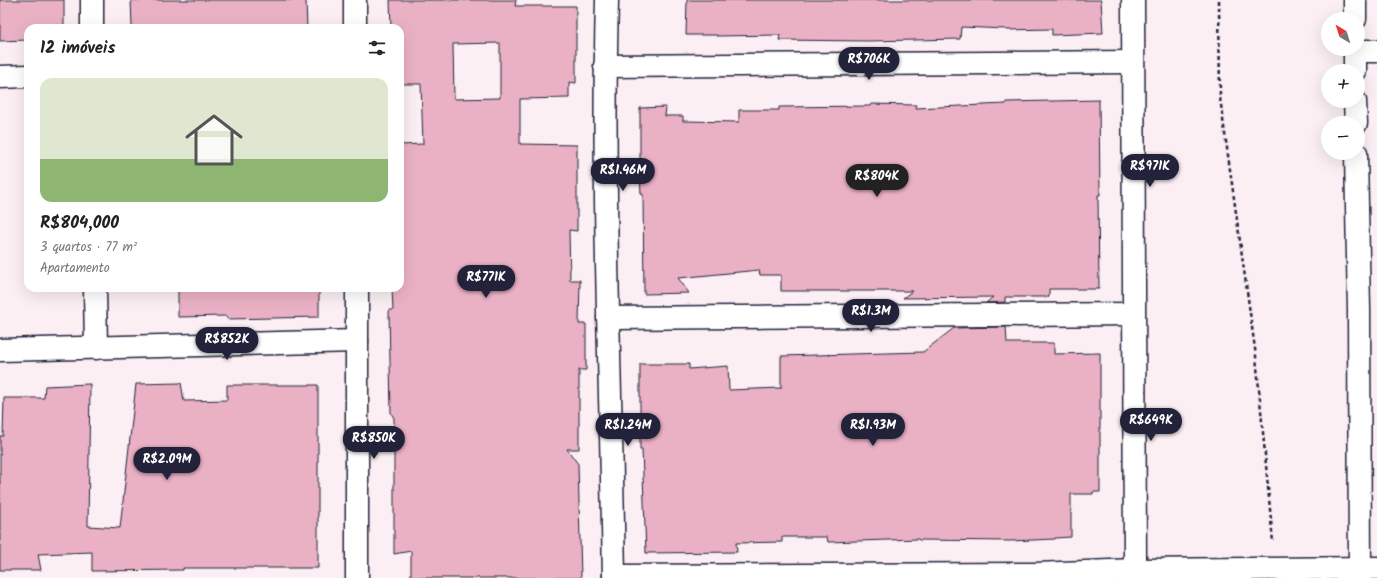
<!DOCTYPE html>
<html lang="pt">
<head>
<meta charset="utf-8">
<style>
  :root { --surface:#fff; --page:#f6f6f6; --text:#222; --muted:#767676; --line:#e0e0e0; --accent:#22223b }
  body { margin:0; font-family:Kalam,sans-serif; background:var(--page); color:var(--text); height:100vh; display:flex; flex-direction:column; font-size:15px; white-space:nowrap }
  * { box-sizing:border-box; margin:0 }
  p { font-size:13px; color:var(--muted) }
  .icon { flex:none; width:22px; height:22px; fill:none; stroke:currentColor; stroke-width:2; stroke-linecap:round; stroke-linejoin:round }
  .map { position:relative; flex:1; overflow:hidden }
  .details { position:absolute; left:24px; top:24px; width:380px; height:268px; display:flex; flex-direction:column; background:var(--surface); border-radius:12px; box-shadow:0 4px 16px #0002 }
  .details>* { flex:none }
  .needle { width:26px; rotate:322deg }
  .fabs { position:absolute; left:1321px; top:12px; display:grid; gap:8px }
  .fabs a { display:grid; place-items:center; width:44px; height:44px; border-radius:50%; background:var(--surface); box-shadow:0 4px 16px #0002; font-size:20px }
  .price { position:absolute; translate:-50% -34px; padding:0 9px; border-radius:14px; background:var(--accent); color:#fff; font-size:13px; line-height:26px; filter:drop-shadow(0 1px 2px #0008) }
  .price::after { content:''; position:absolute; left:50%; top:24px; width:12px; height:9px; margin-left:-6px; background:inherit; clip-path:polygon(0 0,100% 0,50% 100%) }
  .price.on { background:#222; color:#fff }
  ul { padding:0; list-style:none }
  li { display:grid; align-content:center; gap:8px; height:212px; padding:0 16px }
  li+li { border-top:1px solid var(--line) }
  li span { display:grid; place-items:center; height:124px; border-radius:12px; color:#555 }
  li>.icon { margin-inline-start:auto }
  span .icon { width:72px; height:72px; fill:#fffc; stroke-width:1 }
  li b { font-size:17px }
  h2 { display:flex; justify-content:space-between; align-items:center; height:48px; padding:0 16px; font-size:17px }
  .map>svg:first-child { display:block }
</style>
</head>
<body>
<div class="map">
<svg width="1377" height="578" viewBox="0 0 1377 578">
  <rect width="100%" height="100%" fill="#fbeff3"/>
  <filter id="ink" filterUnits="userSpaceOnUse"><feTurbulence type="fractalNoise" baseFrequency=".025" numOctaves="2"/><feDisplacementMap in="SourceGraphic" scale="8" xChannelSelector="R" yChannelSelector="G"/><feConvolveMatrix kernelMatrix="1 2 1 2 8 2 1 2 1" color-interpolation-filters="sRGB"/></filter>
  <g filter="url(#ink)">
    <g fill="#eab1c5" stroke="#22223b" fill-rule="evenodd">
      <path d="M0 0H64V28H28V40L0 41Z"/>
      <path d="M131 0H306L307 28H132Z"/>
      <path d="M390 0H516L515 6H576V83L569 82V98L520 99V144L577 145V231L569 230 570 280H580L579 324H586V370H579V449H567L578 464 581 578H411V551L394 554V418L391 413 389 310H393L392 288H400V145L423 144 421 84H400V28H391ZM500 43V98L454 99 453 44Z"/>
      <path d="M687 0H1101L1103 33 1052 35V29L1006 30V29L961 27 960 39 869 41 779 40 780 35 717 36V35H686Z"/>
      <path d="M1099 100 1100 195H1098L1099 289H1049V297H1005V302L986 303 993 297 903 298 912 291H781V275H760L759 270 678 278 689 293 644 294 643 194H641L640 173V108L666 107 665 116H683V121L739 122V110H779V107L870 106 871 104 916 105V108L1006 104V102Z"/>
      <path d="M178 288H319V317L227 319 226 316 178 317Z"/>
      <path d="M1006 327 1007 343H1054V354L1100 353V492H1093V494H1071V537L1055 538V539L1010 541 919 540 918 539 828 542 827 537H782V542L736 543 737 552 646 553 642 450H640V364H689V369L728 366 729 390 781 388V356L923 352 954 328Z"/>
      <path d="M181 383 184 401 227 400V385H318V568H183V570L92 571V552L38 554 41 570H0V436H3L4 398H44L45 386 90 384 88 526 120 528 136 384Z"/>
    </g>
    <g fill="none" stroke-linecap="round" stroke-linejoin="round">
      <g stroke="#22223b" stroke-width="25">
        <g id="street">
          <path d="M355 0V28"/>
          <path d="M607 0C602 193 611 385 614 578"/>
          <path d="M1133 0 1135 570"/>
          <path d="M1355 19V0"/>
          <path d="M92 28V0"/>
          <path d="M1355 49V71"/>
          <path d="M1355 51H1377"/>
          <path d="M605 66 1132 62"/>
          <path d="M0 77 28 76"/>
          <path d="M1355 101 1356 123"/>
          <path d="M1356 153 1359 310 1360 578"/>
          <path d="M95 288 96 348"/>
          <path d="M357 288V578"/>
          <path d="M608 318 1133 314"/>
          <path d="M0 350 357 341"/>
          <path d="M614 576 1036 574 1135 570 1377 568"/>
        </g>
      </g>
      <path stroke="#22223b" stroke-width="2.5" stroke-dasharray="4 3" stroke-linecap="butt" d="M1219 0 1220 98 1256 356 1273 542"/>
      <use href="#street" stroke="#fff" stroke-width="22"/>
    </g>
  </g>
</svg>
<div class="fabs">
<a><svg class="needle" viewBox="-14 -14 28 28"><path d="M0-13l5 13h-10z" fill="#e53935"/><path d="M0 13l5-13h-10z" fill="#767676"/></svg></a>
<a>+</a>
<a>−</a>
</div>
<b class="price" style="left:869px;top:81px">R$706K</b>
<b class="price" style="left:1150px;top:188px">R$971K</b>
<b class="price" style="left:623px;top:192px">R$1.46M</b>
<b class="price on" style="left:877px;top:198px">R$804K</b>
<b class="price" style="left:486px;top:299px">R$771K</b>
<b class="price" style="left:871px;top:333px">R$1.3M</b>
<b class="price" style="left:227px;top:361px">R$852K</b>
<b class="price" style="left:1151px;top:442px">R$649K</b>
<b class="price" style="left:628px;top:447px">R$1.24M</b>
<b class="price" style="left:873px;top:447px">R$1.93M</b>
<b class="price" style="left:374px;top:460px">R$850K</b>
<b class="price" style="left:167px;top:481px">R$2.09M</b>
<section class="details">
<h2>12 imóveis<svg class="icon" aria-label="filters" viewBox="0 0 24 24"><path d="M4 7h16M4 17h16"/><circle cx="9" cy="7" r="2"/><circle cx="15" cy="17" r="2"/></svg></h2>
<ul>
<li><span style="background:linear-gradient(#dfe7d0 65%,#8fb573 0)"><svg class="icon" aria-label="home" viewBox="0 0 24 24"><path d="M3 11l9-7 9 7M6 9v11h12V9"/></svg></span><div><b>R$804,000</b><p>3 quartos · 77 m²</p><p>Apartamento</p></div></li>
</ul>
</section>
</div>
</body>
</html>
